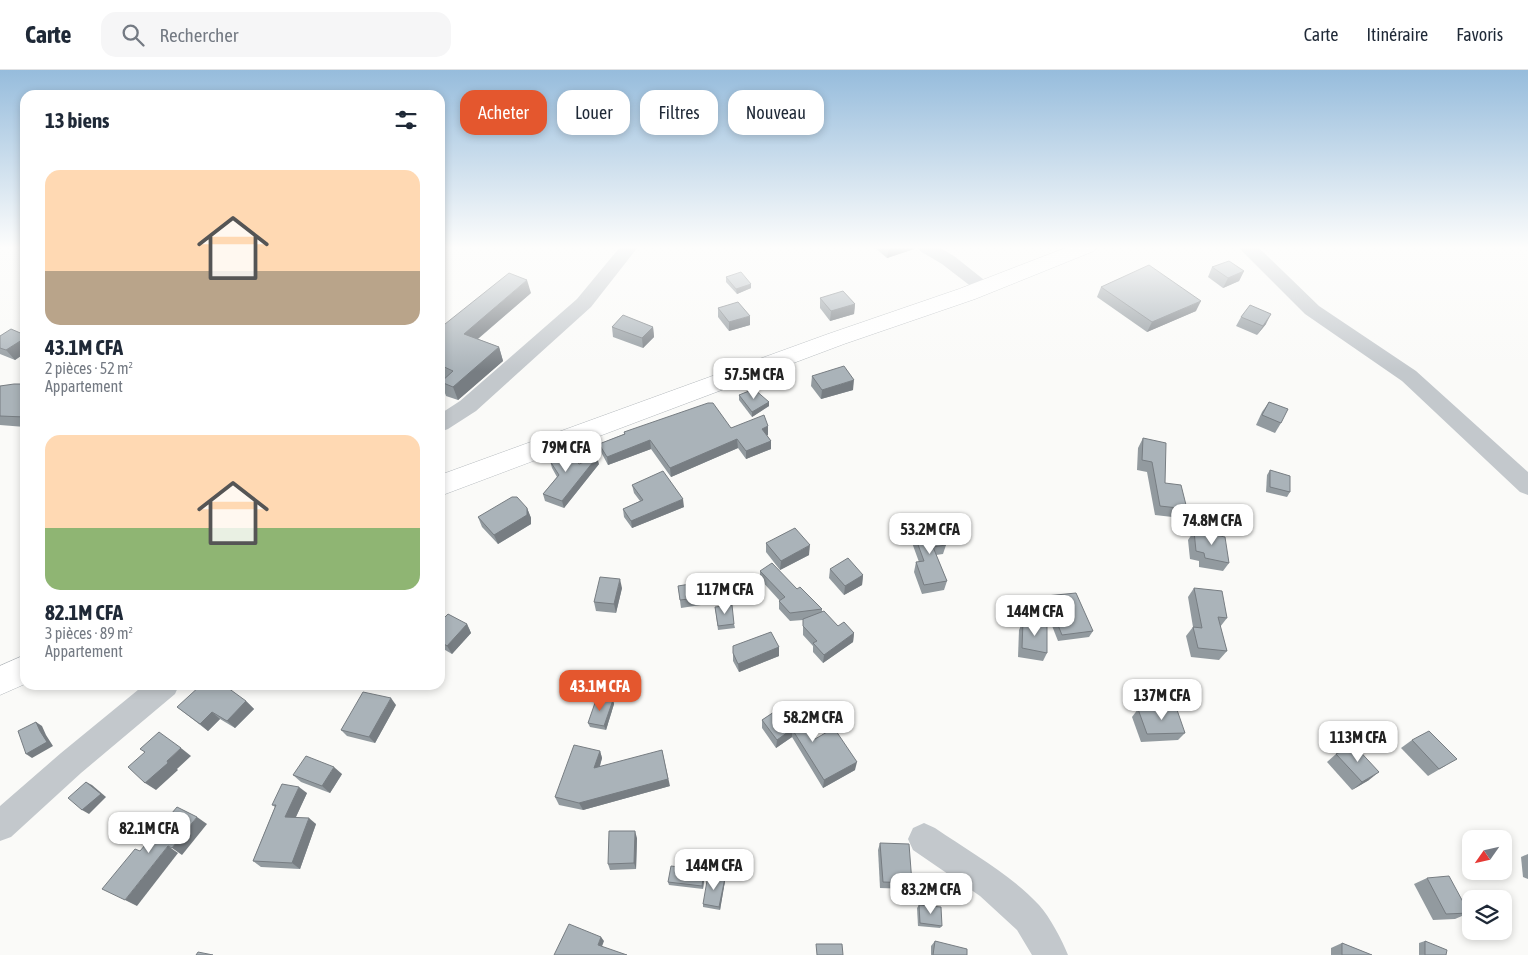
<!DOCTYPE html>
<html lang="fr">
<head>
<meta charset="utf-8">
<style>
  :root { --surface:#fff; --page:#f6f6f7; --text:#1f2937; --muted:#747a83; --line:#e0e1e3; --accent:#e4572e }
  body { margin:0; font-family:"Asap Condensed",sans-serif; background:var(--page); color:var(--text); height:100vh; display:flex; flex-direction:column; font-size:19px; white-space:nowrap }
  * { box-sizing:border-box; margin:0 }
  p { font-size:16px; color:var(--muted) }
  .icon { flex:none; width:28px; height:28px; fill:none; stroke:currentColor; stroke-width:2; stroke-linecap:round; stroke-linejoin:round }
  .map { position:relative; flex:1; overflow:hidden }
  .sheet { position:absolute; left:20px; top:20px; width:425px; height:600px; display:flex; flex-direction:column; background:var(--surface); border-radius:15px; box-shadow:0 2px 8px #0003 }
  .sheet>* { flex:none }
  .banner { position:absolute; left:460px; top:20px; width:475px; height:45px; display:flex; gap:10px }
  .needle { width:32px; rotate:236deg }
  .tools { position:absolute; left:1462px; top:760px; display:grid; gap:10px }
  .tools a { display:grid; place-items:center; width:50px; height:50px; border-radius:10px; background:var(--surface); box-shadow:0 2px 8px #0003; font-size:25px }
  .price { position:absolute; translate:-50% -42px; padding:0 11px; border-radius:10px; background:#fff; color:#222; font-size:16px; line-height:32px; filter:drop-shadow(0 1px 2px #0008) }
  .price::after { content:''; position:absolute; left:50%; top:30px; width:15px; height:11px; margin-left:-8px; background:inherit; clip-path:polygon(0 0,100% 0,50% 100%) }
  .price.on { background:var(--accent); color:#fff }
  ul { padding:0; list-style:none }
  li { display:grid; align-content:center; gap:10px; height:265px; padding:0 25px }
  li span { display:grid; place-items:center; height:155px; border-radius:15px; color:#555 }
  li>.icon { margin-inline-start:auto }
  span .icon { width:90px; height:90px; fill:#fffc; stroke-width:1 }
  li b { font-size:21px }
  h2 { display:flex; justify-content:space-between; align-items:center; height:60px; padding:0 25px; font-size:21px }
  .chip { padding:0 18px; border-radius:15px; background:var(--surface); box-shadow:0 2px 8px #0003; font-size:18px; line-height:45px }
  .chip.on { background:var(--accent); color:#fff }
  header { display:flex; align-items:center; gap:30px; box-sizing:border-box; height:70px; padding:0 25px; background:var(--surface); border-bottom:1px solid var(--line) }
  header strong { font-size:24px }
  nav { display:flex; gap:28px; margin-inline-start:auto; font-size:18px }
  .search { width:350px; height:45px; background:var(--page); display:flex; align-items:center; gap:12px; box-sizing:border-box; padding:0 18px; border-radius:15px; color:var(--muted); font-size:19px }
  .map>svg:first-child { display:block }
</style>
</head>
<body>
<header>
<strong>Carte</strong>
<div class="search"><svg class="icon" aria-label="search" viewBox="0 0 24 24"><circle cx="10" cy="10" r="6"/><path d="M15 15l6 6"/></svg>Rechercher</div>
<nav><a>Carte</a><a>Itinéraire</a><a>Favoris</a></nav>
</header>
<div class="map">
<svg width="1528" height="885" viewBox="0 0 1528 885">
  <rect width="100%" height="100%" fill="#fafaf8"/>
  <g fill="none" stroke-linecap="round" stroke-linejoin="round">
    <g stroke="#b4b9bd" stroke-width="1">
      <g id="highway">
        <path d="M1068 177H1097L1094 181 975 229 844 274 440 426V405L828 264 959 219Z"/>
        <path d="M25 585V614L0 625V596Z"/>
      </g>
    </g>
    <g fill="#c3c8cc" fill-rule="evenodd">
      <path d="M620 177H638L591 237 476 341 448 359 440 362V344L460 331 577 229Z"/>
      <path d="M917 177H939L954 186 993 217 991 221 984 223 977 221 942 194 920 181Z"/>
      <path d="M1238 177H1258L1319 236 1416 301 1528 402V425L1520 422 1402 311 1305 244Z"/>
      <path d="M144 615H179L175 624 81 703 11 767 0 771V736L61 683Z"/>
      <path d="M924 753 935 758C970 782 1010 804 1039 835 1050 847 1062 870 1068 885H1032L1017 860 980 826 913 780 908 769 913 758Z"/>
    </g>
    <use href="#highway" fill="#fff" fill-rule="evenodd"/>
  </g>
  <g fill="#929a9f">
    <path d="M874 177H914V179L887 188Z"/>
    <path d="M1212 197 1244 201 1239 211 1223 218 1208 207Z"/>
    <path d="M726 207 751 214V218L737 224 726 212Z"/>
    <path d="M1101 217 1196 241 1147 262 1097 227Z"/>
    <path d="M531 223 478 269 499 277 503 291 458 330 446 326 441 312 445 308 440 306V258Z"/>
    <path d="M820 228 855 234 854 244 830 251 820 238Z"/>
    <path d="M718 238 750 255 729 261 718 247Z"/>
    <path d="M1241 247 1266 254 1257 265 1236 256Z"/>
    <path d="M612 257H653L654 267 643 278 613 267Z"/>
    <path d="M25 265V283L15 290 0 284V266Z"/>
    <path d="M812 306 853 320 821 329 811 316Z"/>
    <path d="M25 314V357L0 355V316Z"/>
    <path d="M739 325 769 332V336L752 347 739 330Z"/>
    <path d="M1269 332 1281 353 1275 363 1256 355 1262 342Z"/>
    <path d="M768 356V365H767L771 371V379L746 389 738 378 671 407 651 379 608 395 601 382 599 374 624 364V362Z"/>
    <path d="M1143 368 1165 413 1187 439 1181 448 1155 445 1147 402 1137 400 1138 378Z"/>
    <path d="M553 381 579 394H599L564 438 545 431 543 424 557 407 552 398 550 391 555 389Z"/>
    <path d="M1270 400 1290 422 1287 427 1266 422 1267 405Z"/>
    <path d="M632 415 684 437 632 458 624 447 623 439 640 431 634 423Z"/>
    <path d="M527 438 531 448V454L498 474 482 457 478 447Z"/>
    <path d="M913 461 946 475 943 484 936 485 947 511 944 520 922 524 914 502 916 492H919L911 470Z"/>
    <path d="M1194 461 1229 493 1223 501 1199 497V491L1190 489 1188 470Z"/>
    <path d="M766 473 809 485 780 500 766 482Z"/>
    <path d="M830 499 863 505 862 515 844 525 829 508Z"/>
    <path d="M760 501 797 519 822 539V542L838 556 854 563 853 572 823 593 813 582V576L803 565V550L790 551 779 539V531H780L760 509Z"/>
    <path d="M712 513 721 525V532L681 538 678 516Z"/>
    <path d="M622 518 616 543 596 541 594 532Z"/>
    <path d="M1194 518 1227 548 1220 557 1227 581 1219 590 1191 587 1186 566 1193 557 1188 527Z"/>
    <path d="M1046 526 1093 561 1089 567 1058 571 1043 533Z"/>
    <path d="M715 537 734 554 735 558 718 560Z"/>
    <path d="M1023 551 1047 583 1043 591 1018 587 1019 560Z"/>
    <path d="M440 552 467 554 471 563 452 584 440 577Z"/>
    <path d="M733 576 779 577V586L739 602 733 591Z"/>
    <path d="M613 630 614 634 606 660 590 657 588 653Z"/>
    <path d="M246 631 254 639 235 658 220 649 208 661 177 637Z"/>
    <path d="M786 634 815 669 855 700 823 718 792 667 776 678 762 658V650Z"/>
    <path d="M396 635 375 673 347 666 341 660Z"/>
    <path d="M1138 639 1185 663 1178 670 1141 672 1132 647Z"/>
    <path d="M1412 670 1445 696 1428 706 1401 678Z"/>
    <path d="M600 681 602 688 600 696 670 716 583 740 559 735 555 727Z"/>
    <path d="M1336 684 1369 710 1352 720 1327 692Z"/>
    <path d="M342 704 330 723 301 712 293 705Z"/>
    <path d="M307 723 296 747 316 754 300 799 261 797 253 791 275 737 272 735Z"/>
    <path d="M637 768 636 799 610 800 608 794Z"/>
    <path d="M880 773 912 813 909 819 880 818 878 780Z"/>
    <path d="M1528 784V809L1523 807 1521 787Z"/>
    <path d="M705 803 703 819 669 815 668 812Z"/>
    <path d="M1427 808 1469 843 1455 849 1433 850 1414 814Z"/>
    <path d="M725 811 720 840 703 837V834Z"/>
    <path d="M919 835 942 856 940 858 918 856 917 838Z"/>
    <path d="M935 871 967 885H931V876Z"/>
    <path d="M1425 871 1446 885H1419V873Z"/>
    <path d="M1342 873 1372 885H1331V878Z"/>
  </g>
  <g fill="#777d82">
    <path d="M893 177H914V179L887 188 889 179Z"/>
    <path d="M1244 201 1239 211 1223 218 1228 208Z"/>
    <path d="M527 210 531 223 468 277 464 264Z"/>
    <path d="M751 214V218L737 224 736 219Z"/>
    <path d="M1201 231 1196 241 1147 262 1152 252Z"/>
    <path d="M855 234 854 244 830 251 831 241Z"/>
    <path d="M1271 244 1266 254 1257 265Z"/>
    <path d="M750 246V255L729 261V252Z"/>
    <path d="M653 257 654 267 643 278 642 268Z"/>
    <path d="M25 268V283L15 290 6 280Z"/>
    <path d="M499 277 503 291 458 330 453 317Z"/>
    <path d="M854 310 853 320 821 329 822 320Z"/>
    <path d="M769 332V336L752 347V342Z"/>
    <path d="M768 356V365L762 367V359Z"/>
    <path d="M737 369 738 378 671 407 670 398Z"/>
    <path d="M650 370 651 379 608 395 607 387Z"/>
    <path d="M771 371V379L746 389V381Z"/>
    <path d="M597 387 599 394 564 438 562 431Z"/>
    <path d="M683 429 684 437 632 458 631 451Z"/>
    <path d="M527 438 531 448V454L498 474 494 465Z"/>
    <path d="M810 475 809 485 780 500 781 491Z"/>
    <path d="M863 505 862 515 844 525 845 516Z"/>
    <path d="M620 509 622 518 616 543 614 534Z"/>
    <path d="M467 554 471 563 452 584 447 576Z"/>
    <path d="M854 563 853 572 823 593 824 585Z"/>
    <path d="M779 577V586L739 602 738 594Z"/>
    <path d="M391 628 396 635 375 673 369 667Z"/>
    <path d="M613 630 614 634 606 660 604 656Z"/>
    <path d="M246 631 254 639 235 658 227 651Z"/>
    <path d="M212 642 220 649 208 661 200 654Z"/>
    <path d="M36 652 42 656 46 665 53 676 32 688 26 684Z"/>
    <path d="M792 659V667L776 678 777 670Z"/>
    <path d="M181 678 191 686 177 699 178 700 156 720 145 713 167 691Z"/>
    <path d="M662 680 670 716 583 740 579 733Z"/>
    <path d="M600 681 602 688 597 705 594 698Z"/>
    <path d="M857 692 855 700 823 718 824 710Z"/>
    <path d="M334 697 342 704 330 723 322 716Z"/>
    <path d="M1379 702 1369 710 1352 720 1362 712Z"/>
    <path d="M86 712 92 715 106 727 89 744 82 740Z"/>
    <path d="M299 717 307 723 293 753 285 747Z"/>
    <path d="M197 747 207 754 182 785 172 778Z"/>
    <path d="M309 748 316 754 300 799 292 793Z"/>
    <path d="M635 761 637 768 636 799 634 793Z"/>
    <path d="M168 776 178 783 137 836 125 830Z"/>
    <path d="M704 800 705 803 703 819 702 816Z"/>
    <path d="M725 808V811L720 840 719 837Z"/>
    <path d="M601 867 604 871 601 879 598 875Z"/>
  </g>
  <g fill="#aab3b9" stroke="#777d82">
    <path d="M1229 191 1244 201 1228 208 1212 197Z"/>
    <path d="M1149 195 1201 231 1152 252 1101 217Z"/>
    <path d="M741 202 751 214 736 219 726 207Z"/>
    <path d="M509 203 527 210 464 264 499 277 453 317 441 312 453 301 440 295V258Z"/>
    <path d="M843 221 855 234 831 241 820 228Z"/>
    <path d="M738 232 750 246 729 252 718 238Z"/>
    <path d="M1250 235 1271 244 1263 256 1241 247Z"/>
    <path d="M623 245 653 257 642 268 612 257Z"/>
    <path d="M11 259 25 265V268L6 280 0 278V266Z"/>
    <path d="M844 296 854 310 822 320 812 306Z"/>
    <path d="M14 314H25V347L0 346V316Z"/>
    <path d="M754 319 769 332 752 342 739 325Z"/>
    <path d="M1269 332 1288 339 1281 353 1262 345Z"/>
    <path d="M708 333H713L731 358 764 345 768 356 762 359 771 371 746 381 737 369 670 398 650 370 607 387 599 374 625 364 624 362Z"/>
    <path d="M1143 368 1166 373 1165 413 1181 415 1187 439 1160 436 1152 392 1142 390Z"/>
    <path d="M567 375 579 394 597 387 562 431 543 424 559 405 550 391 557 388 553 381Z"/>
    <path d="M1270 400 1290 406V422L1270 417Z"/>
    <path d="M663 401 683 429 631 451 623 439 643 430 632 415Z"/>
    <path d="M512 427H517L527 438V445L494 465 478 447Z"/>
    <path d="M939 457 946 475 933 477 947 511 924 515 916 492 924 491 913 461Z"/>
    <path d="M795 458 810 475 781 491 766 473Z"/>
    <path d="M1194 461 1225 467 1229 493 1205 488 1204 483 1196 481Z"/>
    <path d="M848 488 863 505 845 516 830 499Z"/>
    <path d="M772 493 797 519 800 517 822 539 790 543 779 531 785 527 760 501Z"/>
    <path d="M710 504 712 513 719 512 721 525 680 530 678 516 690 514 689 507Z"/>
    <path d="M600 507 620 509 614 534 594 532Z"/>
    <path d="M1194 518 1222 521 1227 548 1218 547 1227 581 1198 578 1193 557 1202 558Z"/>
    <path d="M1076 523 1093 561 1062 565 1046 526Z"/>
    <path d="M732 535 734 554 718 556 715 537Z"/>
    <path d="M824 541 838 556 844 552 854 563 824 585 813 573 817 571 803 556V549Z"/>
    <path d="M448 544 467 554 447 576 440 571V552Z"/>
    <path d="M1023 551 1047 556V583L1022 578Z"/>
    <path d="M771 562 779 577 738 594 733 583V576Z"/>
    <path d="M201 615H224L246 631 227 651 212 642 200 654 177 637Z"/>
    <path d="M363 622 391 628 369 667 341 660Z"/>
    <path d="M597 627 613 630 604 656 588 653Z"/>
    <path d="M786 634 815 669 834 658 857 692 824 710 792 659 777 670 762 650Z"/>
    <path d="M1176 637 1185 663 1147 664 1138 639Z"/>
    <path d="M36 652 40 661 47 672 26 684 18 661Z"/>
    <path d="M1429 661 1457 689 1439 699 1412 670Z"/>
    <path d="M159 662 181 678 167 691 168 693 145 713 128 697 145 682 140 679Z"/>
    <path d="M574 675 600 681 594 698 662 680 668 709 579 733 555 727Z"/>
    <path d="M1354 675 1379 702 1362 712 1336 684Z"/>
    <path d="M306 686 334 697 322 716 293 705Z"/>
    <path d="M86 712 101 724 82 740 68 728Z"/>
    <path d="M282 714 299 717 285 747 309 748 292 793 253 791 276 735H272Z"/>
    <path d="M177 737 197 747 172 778 168 776 125 830 102 819 135 779 140 781Z"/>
    <path d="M609 761H635L634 793 608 794Z"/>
    <path d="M880 773 909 774 912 813 883 812Z"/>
    <path d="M671 796 704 800 702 816 668 812Z"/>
    <path d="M708 805 725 808 719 837 703 834Z"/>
    <path d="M1449 806 1469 843 1446 844 1427 808Z"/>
    <path d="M919 835 941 837 942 856 920 853Z"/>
    <path d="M569 854 601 867 598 875 627 885H554Z"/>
    <path d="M935 871 967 879V885H933Z"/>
    <path d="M1425 871 1447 880 1446 885H1425Z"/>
    <path d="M1342 873 1372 885H1342Z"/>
    <path d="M816 874H842L843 885H817Z"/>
    <path d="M198 882 213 885H196Z"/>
  </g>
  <linearGradient id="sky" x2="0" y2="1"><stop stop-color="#96bcdc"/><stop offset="0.59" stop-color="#fdfdfc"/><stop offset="1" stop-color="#fdfdfc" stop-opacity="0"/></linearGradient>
  <rect width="1528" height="301" fill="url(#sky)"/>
</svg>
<div class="tools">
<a><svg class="needle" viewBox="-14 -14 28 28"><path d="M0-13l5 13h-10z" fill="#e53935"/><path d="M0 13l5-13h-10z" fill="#747a83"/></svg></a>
<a><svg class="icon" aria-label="layers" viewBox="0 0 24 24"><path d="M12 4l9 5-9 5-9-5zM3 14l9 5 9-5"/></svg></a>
</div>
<b class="price" style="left:754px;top:330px">57.5M CFA</b>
<b class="price" style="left:566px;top:403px">79M CFA</b>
<b class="price" style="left:1212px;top:476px">74.8M CFA</b>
<b class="price" style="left:930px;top:485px">53.2M CFA</b>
<b class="price" style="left:725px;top:545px">117M CFA</b>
<b class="price" style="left:1035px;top:567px">144M CFA</b>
<b class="price on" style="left:600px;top:642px">43.1M CFA</b>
<b class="price" style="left:1162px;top:651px">137M CFA</b>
<b class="price" style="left:813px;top:673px">58.2M CFA</b>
<b class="price" style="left:1358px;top:693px">113M CFA</b>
<b class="price" style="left:149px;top:784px">82.1M CFA</b>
<b class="price" style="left:714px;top:821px">144M CFA</b>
<b class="price" style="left:931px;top:845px">83.2M CFA</b>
<div class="banner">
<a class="chip on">Acheter</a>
<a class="chip">Louer</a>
<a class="chip">Filtres</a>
<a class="chip">Nouveau</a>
</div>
<section class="sheet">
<h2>13 biens<svg class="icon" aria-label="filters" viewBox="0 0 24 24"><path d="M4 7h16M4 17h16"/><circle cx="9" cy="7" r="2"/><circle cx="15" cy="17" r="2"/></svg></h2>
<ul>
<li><span style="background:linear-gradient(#ffd9b3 65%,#b9a48a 0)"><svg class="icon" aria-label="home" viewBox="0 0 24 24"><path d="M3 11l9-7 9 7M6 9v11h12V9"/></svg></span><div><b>43.1M CFA</b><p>2 pièces · 52 m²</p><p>Appartement</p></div></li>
<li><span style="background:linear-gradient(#ffd9b3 60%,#8fb573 0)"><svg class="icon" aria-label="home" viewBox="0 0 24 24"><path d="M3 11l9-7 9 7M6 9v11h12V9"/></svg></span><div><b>82.1M CFA</b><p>3 pièces · 89 m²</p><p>Appartement</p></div></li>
</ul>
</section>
</div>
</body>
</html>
